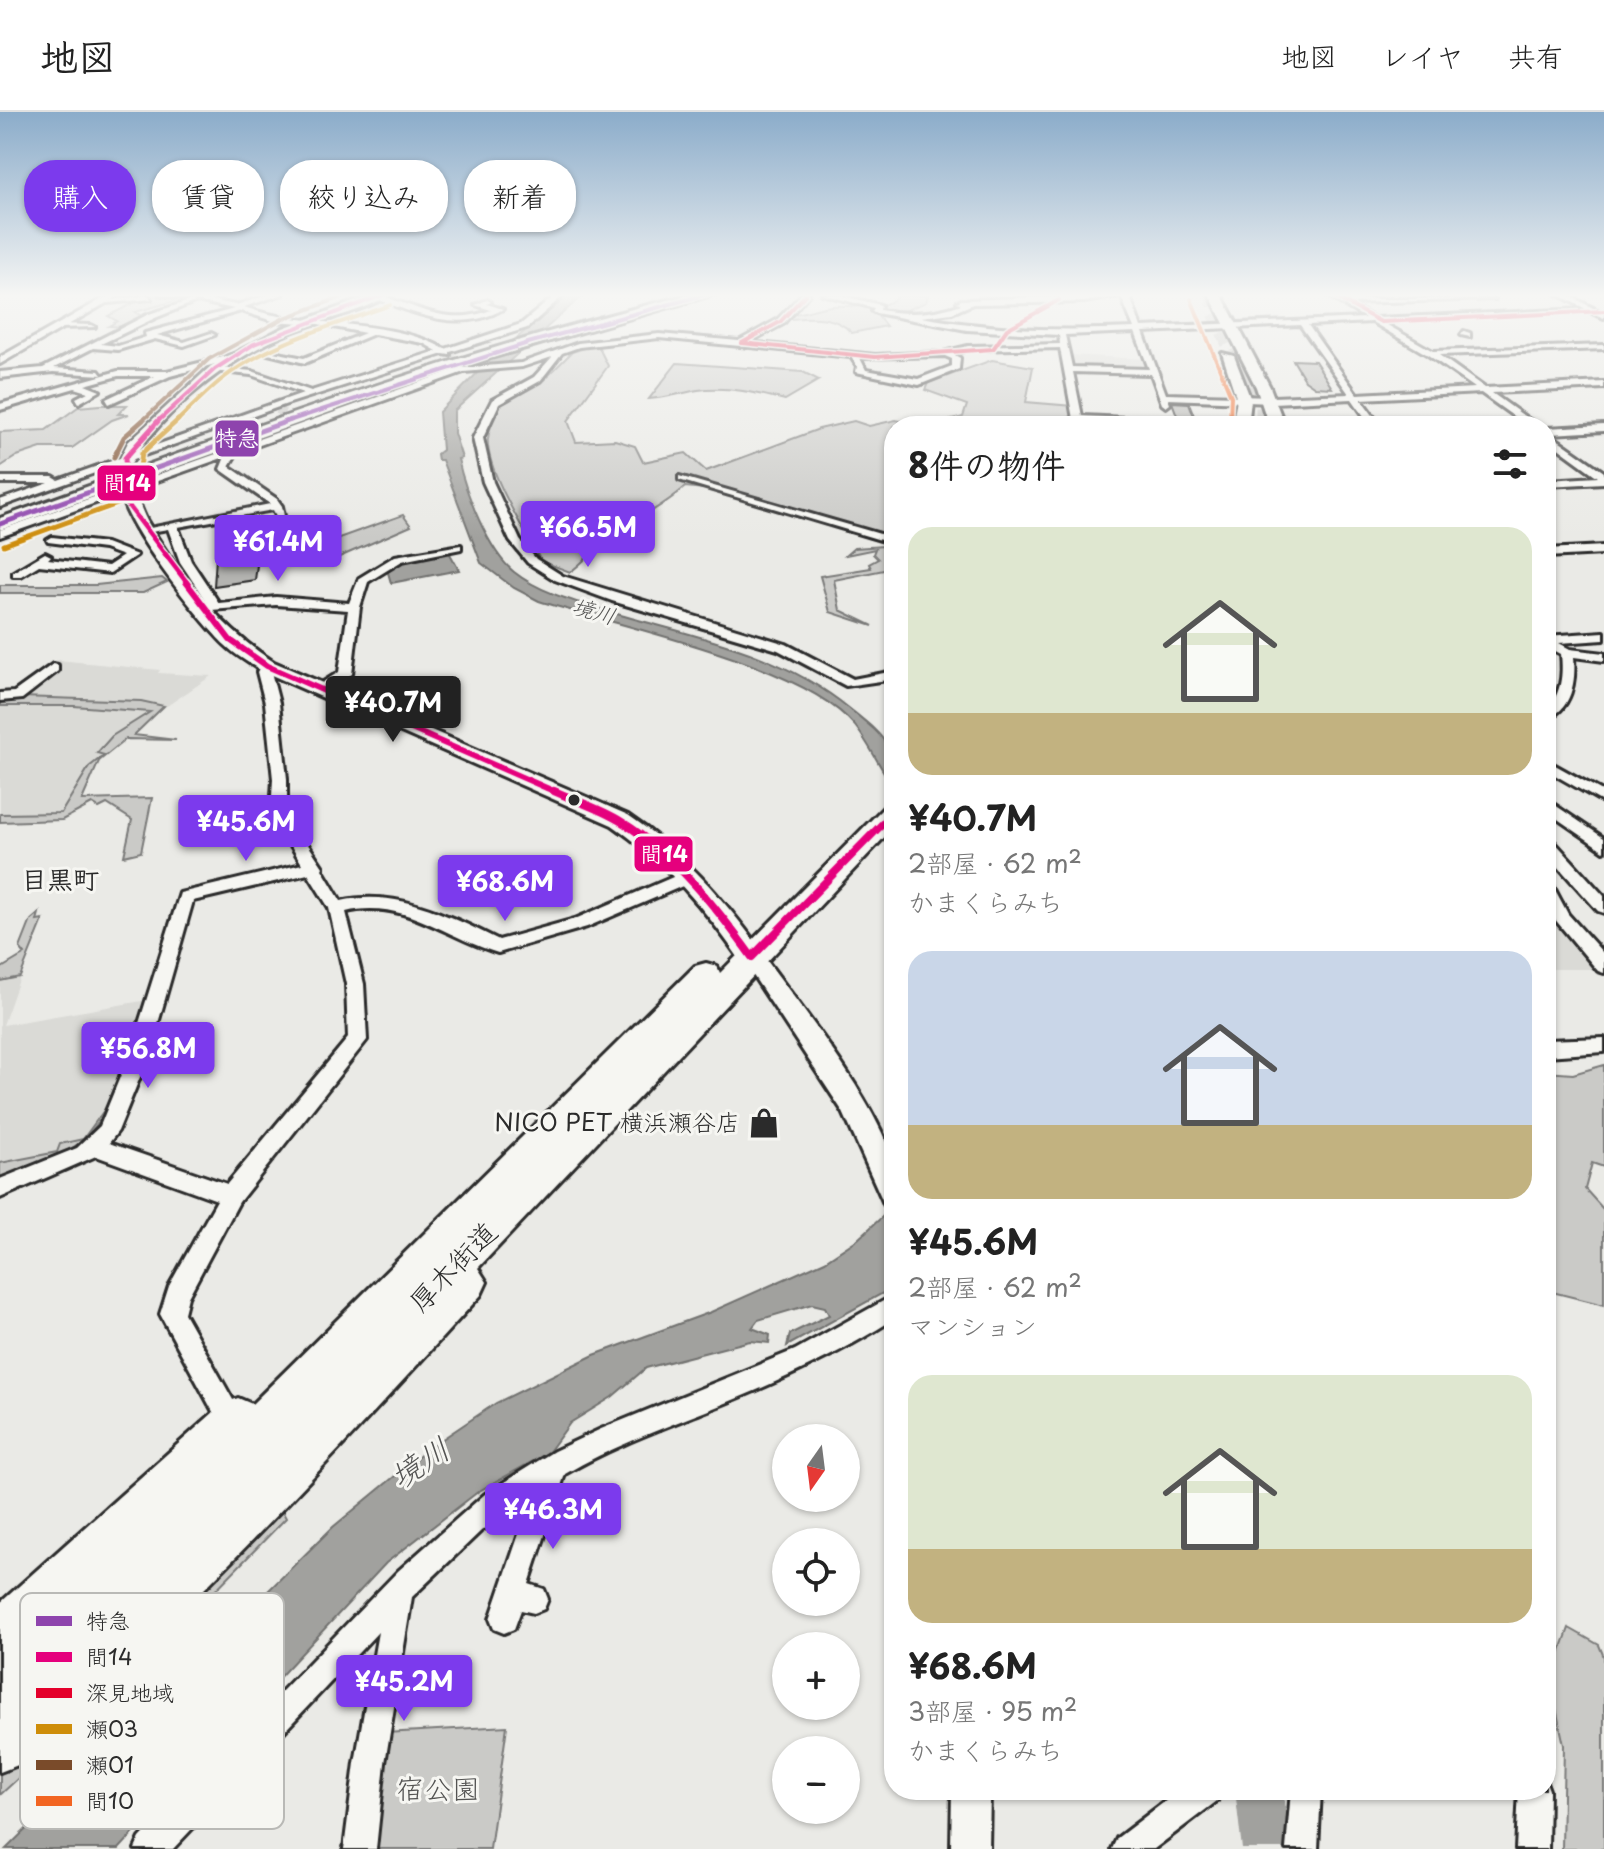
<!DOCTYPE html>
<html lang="ja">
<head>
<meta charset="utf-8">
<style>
  :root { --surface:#fff; --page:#f2f2f2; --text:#222; --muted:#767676; --line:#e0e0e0; --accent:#7c3aed }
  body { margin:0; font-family:"Playpen Sans","Klee One",sans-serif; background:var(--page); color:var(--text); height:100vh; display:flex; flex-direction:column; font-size:30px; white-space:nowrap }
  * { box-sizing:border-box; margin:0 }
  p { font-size:26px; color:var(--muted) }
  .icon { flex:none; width:44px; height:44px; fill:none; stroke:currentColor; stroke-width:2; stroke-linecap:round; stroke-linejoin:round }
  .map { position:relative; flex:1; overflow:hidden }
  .drawer { position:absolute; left:884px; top:304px; width:672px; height:1384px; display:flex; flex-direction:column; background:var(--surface); border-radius:32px; box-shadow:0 2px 6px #0004 }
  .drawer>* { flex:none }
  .top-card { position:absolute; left:24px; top:48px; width:740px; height:72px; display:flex; gap:16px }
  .needle { width:52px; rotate:194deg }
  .tools { position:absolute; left:772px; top:1312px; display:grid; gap:16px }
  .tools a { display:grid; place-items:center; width:88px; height:88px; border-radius:50%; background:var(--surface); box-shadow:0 2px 6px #0004; font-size:40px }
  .price { position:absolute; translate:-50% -68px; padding:0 18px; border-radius:8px; background:var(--accent); color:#fff; font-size:26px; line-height:52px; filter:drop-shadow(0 2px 4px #0008) }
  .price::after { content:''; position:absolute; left:50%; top:48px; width:24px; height:18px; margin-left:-12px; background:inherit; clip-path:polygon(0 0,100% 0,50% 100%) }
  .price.on { background:#222; color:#fff }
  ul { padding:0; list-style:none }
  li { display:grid; align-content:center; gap:16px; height:424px; padding:0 24px }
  li span { display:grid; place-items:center; height:248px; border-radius:24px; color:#555 }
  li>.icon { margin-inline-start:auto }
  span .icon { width:144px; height:144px; fill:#fffc; stroke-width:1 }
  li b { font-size:34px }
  h2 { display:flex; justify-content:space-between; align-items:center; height:96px; padding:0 24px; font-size:34px }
  .tag { padding:0 28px; border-radius:32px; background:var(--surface); box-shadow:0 2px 6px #0004; font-size:28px; line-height:72px }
  .tag.on { background:var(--accent); color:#fff }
  header { display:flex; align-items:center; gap:48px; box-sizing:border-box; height:112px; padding:0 40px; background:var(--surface); border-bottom:2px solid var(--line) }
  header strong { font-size:38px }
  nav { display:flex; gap:44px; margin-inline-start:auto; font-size:28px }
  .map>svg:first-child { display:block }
</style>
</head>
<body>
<header>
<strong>地図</strong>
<nav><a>地図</a><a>レイヤ</a><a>共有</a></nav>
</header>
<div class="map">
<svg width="1604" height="1737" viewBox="0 0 1604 1737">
  <rect width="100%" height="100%" fill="#eaeae6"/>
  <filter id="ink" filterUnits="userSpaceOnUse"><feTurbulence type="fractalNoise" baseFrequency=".0125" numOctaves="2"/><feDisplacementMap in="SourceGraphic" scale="16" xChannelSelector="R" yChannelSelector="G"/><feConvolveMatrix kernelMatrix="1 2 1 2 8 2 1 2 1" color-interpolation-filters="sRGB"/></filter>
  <g filter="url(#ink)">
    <g fill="#dadad6">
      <path d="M1333 182H1480L1487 186 1347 188Z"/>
      <path d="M1068 243 1146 247 1150 259 1069 257Z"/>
      <path d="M58 548 160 558 158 561 211 564 167 594 141 589 21 585 48 561H41Z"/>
      <path d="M0 594H74L151 600 89 655 61 701 0 702Z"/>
      <path d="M1546 785 1600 857H1546Z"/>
      <path d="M20 865 3 913 148 888 110 990 83 1027 60 1032 58 1040 0 1051V869Z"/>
    </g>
    <g fill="#cacac7" stroke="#7a7a79" stroke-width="2">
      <path d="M901 182 928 184 926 190 906 198 901 204 877 203 886 214 852 221C836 203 813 205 791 207L793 202C806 201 818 195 832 194 855 192 882 202 901 182Z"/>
      <path d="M149 183 178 188 135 200 143 205 125 215 109 214 117 209 108 204Z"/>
      <path d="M597 232 608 254 568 309 576 330 615 328 635 334 643 350 686 341 706 359 819 317 854 309 869 314 896 308 925 314H894V429L715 378 685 375C660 398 629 410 604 430 591 440 583 451 570 460L541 449C526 421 485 357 488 327 489 314 496 303 500 291L544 268 572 240Z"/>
      <path d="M992 248 1033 255 1026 290 1073 294 1078 307 1032 312 1036 314H929L963 305 967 293 925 278 928 271Z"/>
      <path d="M677 251 803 260 819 268 785 288C756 281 728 274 698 278 682 281 667 286 649 287Z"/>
      <path d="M100 293H127L118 302H129L112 308 72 336H41L17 344 0 355V320L46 318 78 295Z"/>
      <path d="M403 403 411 414 337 446 319 433Z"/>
      <path d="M884 434 894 438V456L834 468 840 498 873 514 830 500 820 464 871 456 869 452 878 447 873 442 875 437 846 443 854 436Z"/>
      <path d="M162 466 167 470 143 481H0V473H96Z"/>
      <path d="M21 585 141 589 164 594 134 623 176 628 126 627 99 649 82 688 152 686 141 740 124 744 132 708 107 692 99 696 92 692 62 708 0 710V702L61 701 89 655 104 643 97 641 112 624 150 600 74 594H0V588Z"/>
      <path d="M39 801 37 809 43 808 20 865 0 869V857L25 842 20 836 31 808Z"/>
      <path d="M1604 953V1055L1592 1051 1585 1077 1604 1098V1193L1548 1179 1546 1164V960L1573 962Z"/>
      <path d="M123 959C99 1029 70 1046 0 1067V1051L57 1040 60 1032 83 1027 110 990 119 961Z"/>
      <path d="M279 1393 286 1406 156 1539 0 1683V1651Z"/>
      <path d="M1569 1516 1599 1533 1604 1545V1737H1562L1564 1633 1550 1569Z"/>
      <path d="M507 1614 490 1737H371L385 1621Z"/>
    </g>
    <g fill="#a1a19e" stroke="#727270" stroke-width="2">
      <path d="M571 182H584L454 299V321L462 346 458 347C465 379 488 439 514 460 539 480 573 489 603 498 690 524 777 537 850 597 884 625 894 630 894 676 880 656 870 633 855 614 803 551 618 514 539 489L514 476 481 451 442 348H438L437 342 442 338 439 300 492 246Z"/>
      <path d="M449 440 459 458 391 471 387 457 402 448Z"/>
      <path d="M894 1094V1175L787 1234 790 1222 829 1203 825 1195 812 1192 758 1208 752 1216 770 1223 769 1231 750 1229 646 1256 612 1285 570 1311 548 1341 479 1379 386 1451 119 1737H6L333 1415 429 1336 496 1291 594 1243 711 1200 825 1149 858 1127Z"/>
    </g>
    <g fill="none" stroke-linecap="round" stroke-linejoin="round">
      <path fill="#a1a19e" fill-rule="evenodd" d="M1235 1678H1283L1292 1737H1242Z"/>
    </g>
    <g fill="#b4b4b1" stroke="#2b2b2b" stroke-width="2">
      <path d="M1293 248 1315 249 1332 276 1315 275 1305 268Z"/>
      <path d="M1172 290 1189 291 1198 314H1181Z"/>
      <path d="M259 438 255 468 214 474 216 446Z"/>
    </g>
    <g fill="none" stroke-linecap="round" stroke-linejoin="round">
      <g stroke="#c4c4c1" stroke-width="8" stroke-dasharray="8 4" stroke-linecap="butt">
        <path d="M448 241 469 252"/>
        <path d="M277 298 303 308"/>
      </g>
      <g stroke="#c4c4c1" stroke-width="13" stroke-dasharray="13 7" stroke-linecap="butt">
        <path d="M1212 182 1214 201 1249 281"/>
        <path d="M1249 258 1262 290V310"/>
      </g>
      <path stroke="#c4c4c1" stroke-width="17" stroke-dasharray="17 9" stroke-linecap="butt" d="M1262 308V314"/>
      <g stroke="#2b2b2b" stroke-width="6">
        <g id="minor">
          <path d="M159 182H180L236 193 271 182H283L244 195C305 217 387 205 445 237L521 212 557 182H565L527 216 450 240V243L443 242 287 292 0 395V388L49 371H0V365H53L58 368 303 281 251 263 212 259V255L252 259 311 279 437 239 423 231 374 222 305 251 264 241 268 239 304 246 365 221 318 212 273 209 241 199 157 223 184 230 211 221 215 223 184 234 155 227 118 238 93 236 54 256 99 259 102 263 53 260 0 266V260L43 256 149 202 192 188ZM197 189 234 197 145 221 146 225 118 234 101 232 155 206Z"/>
          <path d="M802 182H809L783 212 749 230 875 243 943 240 968 234 1060 232 1059 223 967 218 876 201 872 199 874 196 822 182H835L881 193 880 198C908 203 934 202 961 192L957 190 961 188 1129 182 1141 215 1365 206 1325 182H1334L1343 187H1495L1349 191 1375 206 1586 197 1557 182H1566L1599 199 1382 210 1433 239 1604 233V237L1439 243 1485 276 1604 270V276L1492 281 1538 314H1527L1481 281 1361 287 1381 314H1371L1352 287 1273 291 1168 287 1170 292 1166 295 1162 292 1151 262 1073 260 1082 304 1172 308 1177 311 1172 314 1078 310 1073 307 1060 236 968 238 953 242 960 246 959 257 919 273 856 260 857 254 851 245 659 226 579 235 562 241 540 269 499 292 483 326 493 370 520 428 536 447 563 464 786 532 853 567 894 559V567L846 574 778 538 612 489 555 468 528 451 510 429 483 370 473 326 492 288 534 265 552 245 522 255 464 260 237 341 229 354 277 387 282 394 284 404H276L273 398 178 415 191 449 219 491 276 485 349 491 359 466 395 444 461 433V437L402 449 368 470 360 495 352 562 324 580 319 581 312 577 339 560 348 498 276 493 199 499V493L208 492 180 450 168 417 145 421 140 418 270 392 220 357 225 345 0 425V418L460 256 521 251 578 231 659 222 739 229 777 208ZM1121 184 1134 216C1062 219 992 218 921 205L952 201 973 192 1083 190ZM1372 210 1428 243 1475 276 1357 282 1308 213ZM1300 213 1349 282 1273 285 1166 282 1143 220ZM1135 220 1149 257 1072 255 1065 223ZM945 244 952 247V254L918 267 866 258 860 246Z"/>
          <path d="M148 183 151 187 107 191 103 189Z"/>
          <path d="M380 183C419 196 450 214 491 198L475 193 487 188 491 190 487 192 503 197C463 221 417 203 377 187Z"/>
          <path d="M62 212 91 213 95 215 59 216Z"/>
          <path d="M1464 219 1470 221V225L1461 223Z"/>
          <path d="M235 242 238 246 170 264 109 292 106 287 155 264H118L85 273 100 279 79 291 76 286 88 280 75 276 0 298V292L118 259H167Z"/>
          <path d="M1604 313V319L1550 322 1604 360V371L1546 374V368L1598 365 1546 327V316Z"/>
          <path d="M679 364 894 426V432L679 368Z"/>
          <path d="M52 425 106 431 137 443 110 461 39 453 21 464H13V460L45 441 51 444 48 447 108 454 123 444 104 437 48 430 47 428Z"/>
          <path d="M1604 520V528L1559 531 1570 537 1604 541V549L1574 545C1576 569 1572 598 1546 607V597C1562 582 1563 562 1561 542L1546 534V524Z"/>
          <path d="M267 550 273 554 271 560 279 591 287 667V701L323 755 322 757 341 789C397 776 450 804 499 828L575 807 680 762H692L694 766 692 770 587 815 498 841C446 826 404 786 346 800L364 872 367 928 239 1090 188 1185 184 1201 246 1311 242 1320 233 1324 224 1320 160 1202 169 1174 217 1088 96 1044 0 1086V1067L77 1036 100 1014 129 943 180 781 302 752 271 701 273 667 265 591 257 560 262 551ZM308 762 329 796 346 872 348 926 227 1072 109 1031 118 1019 149 943 193 789Z"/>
          <path d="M53 552 58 553V559L22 587 0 589V581L14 580Z"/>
          <path d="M1546 648 1604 680V691L1546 658Z"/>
          <path d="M1546 687 1604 726V739L1546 699Z"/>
          <path d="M1546 726 1552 727 1604 784V801L1598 799 1546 741Z"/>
          <path d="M1546 770 1552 772 1568 802 1604 842V861L1598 859 1553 805 1546 792Z"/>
          <path d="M1604 926V940L1546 944V928Z"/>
          <path d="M894 1183V1207C835 1245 771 1273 706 1299 658 1318 609 1336 565 1362L529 1472 544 1477 548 1487 544 1497 534 1501 521 1498 514 1517 504 1521 494 1517 490 1507 533 1381 481 1419 412 1485 385 1651 376 1737H344L355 1651 378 1520 173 1737H135L140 1726 398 1459 485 1382 554 1339 601 1317 795 1238Z"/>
          <path d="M1546 1670 1549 1678 1548 1737H1516L1519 1678H1546Z"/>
          <path d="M1180 1678H1221L1217 1689 1154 1737H1112L1117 1726Z"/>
          <path d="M1291 1678H1321L1318 1737H1286Z"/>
        </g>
      </g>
      <g stroke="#2b2b2b" stroke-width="6">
        <g id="tertiary">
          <path d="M111 182H122L0 252V245Z"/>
          <path d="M1592 197 1604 200V206L1592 201Z"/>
          <path d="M1604 434V442L1546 445V437Z"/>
          <path d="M752 837 760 839C801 896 872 983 893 1048 897 1062 894 1083 894 1098L885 1094 843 1000 741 845Z"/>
          <path d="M952 1678H990L989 1737H951Z"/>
        </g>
      </g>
      <g stroke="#2b2b2b" stroke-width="6">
        <g id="secondary">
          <path d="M375 182H391C363 200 324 207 294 219 233 243 163 297 130 353L118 350 128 330 211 254 283 216Z"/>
          <path d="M120 369H130C137 382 140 396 147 409 179 463 220 516 274 550L628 703C682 739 723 786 761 838L765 845 761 852H743C706 798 666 750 612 713L260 558C248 550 235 543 225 533 201 510 111 399 120 369Z"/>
        </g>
      </g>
      <g stroke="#2b2b2b" stroke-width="6">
        <g id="trunk">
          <path d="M1209 182H1221L1270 275 1285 314H1269L1256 275Z"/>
          <path d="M1222 241 1234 244 1251 288 1248 314H1232L1237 288Z"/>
          <path d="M894 692V715L478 1156 487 1170 481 1183C333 1346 183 1507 18 1653L0 1660V1491L223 1292 238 1286 252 1292 695 854 706 851 717 854 720 861 885 694Z"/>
        </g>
      </g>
      <g stroke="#2b2b2b" stroke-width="6">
        <path id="motorway" d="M692 182H715L445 259 0 418V406C228 324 455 239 692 182Z"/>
      </g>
      <use href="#minor" fill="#f6f6f2" fill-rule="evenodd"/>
      <use href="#tertiary" fill="#f6f6f2" fill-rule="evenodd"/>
      <use href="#secondary" fill="#f6f6f2" fill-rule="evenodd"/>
      <use href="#trunk" fill="#f6f6f2" fill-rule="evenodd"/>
      <use href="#motorway" fill="#f6f6f2" fill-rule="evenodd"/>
      <g stroke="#f6f6f2" stroke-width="7">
        <path id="bus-1-far1" d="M285 310 528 231 707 182"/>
      </g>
      <g stroke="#f6f6f2" stroke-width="8">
        <path id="bus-1" d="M0 412 291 308"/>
      </g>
      <g stroke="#f6f6f2" stroke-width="7">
        <path id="bus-2-far3" d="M157 310 215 257 254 232 385 182"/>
      </g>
      <g stroke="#f6f6f2" stroke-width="8">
        <path id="bus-2-far2" d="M159 308 125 346 128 393 188 472"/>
      </g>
      <g stroke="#f6f6f2" stroke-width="10">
        <path id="bus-2-far1" d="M186 470 230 528 267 554 558 681"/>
      </g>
      <g stroke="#f6f6f2" stroke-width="14">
        <path id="bus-2" d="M554 679C576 689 602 697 622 710 675 743 716 795 752 845L894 700"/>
      </g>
      <g stroke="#f6f6f2" stroke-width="7">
        <g id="bus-3">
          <path d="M1329 182 1381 210 1604 199"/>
          <path d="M742 231 875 245 993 237"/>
          <path d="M742 231 780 210 806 182"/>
          <path d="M993 237 1007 217 1059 188"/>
        </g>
      </g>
      <g stroke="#f6f6f2" stroke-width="7">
        <path id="bus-4-far1" d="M176 310C191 296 205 281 221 268 269 230 334 214 390 193"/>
      </g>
      <g stroke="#f6f6f2" stroke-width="8">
        <path id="bus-4" d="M4 433 131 387 137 376 142 341 178 308"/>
      </g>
      <g stroke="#f6f6f2" stroke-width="7">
        <path id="bus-5-far1" d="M141 310 209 247 282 207 350 182"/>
      </g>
      <g stroke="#f6f6f2" stroke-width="8">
        <path id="bus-5" d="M114 345 124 325 143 308"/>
      </g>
      <g stroke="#f6f6f2" stroke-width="7">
        <path id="bus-6-far1" d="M1191 187 1231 284 1230 310"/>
      </g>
      <g stroke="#f6f6f2" stroke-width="8">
        <path id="bus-6" d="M1230 314V308"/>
      </g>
      <use href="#bus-1-far1" stroke="#8e44ad" stroke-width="4"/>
      <use href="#bus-1" stroke="#8e44ad" stroke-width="5"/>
      <use href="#bus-2-far3" stroke="#e5007d" stroke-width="4"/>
      <use href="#bus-2-far2" stroke="#e5007d" stroke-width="5"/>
      <use href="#bus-2-far1" stroke="#e5007d" stroke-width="6"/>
      <use href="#bus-2" stroke="#e5007d" stroke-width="8"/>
      <use href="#bus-3" stroke="#e4002b" stroke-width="4"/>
      <use href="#bus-4-far1" stroke="#ce8d09" stroke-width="4"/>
      <use href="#bus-4" stroke="#ce8d09" stroke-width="5"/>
      <use href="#bus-5-far1" stroke="#7a4b2a" stroke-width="4"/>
      <use href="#bus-5" stroke="#7a4b2a" stroke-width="5"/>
      <use href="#bus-6-far1" stroke="#f26522" stroke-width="4"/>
      <use href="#bus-6" stroke="#f26522" stroke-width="5"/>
    </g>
  </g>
  <linearGradient id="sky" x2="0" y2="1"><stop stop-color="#8bacca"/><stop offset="0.43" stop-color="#f6f6f4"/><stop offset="1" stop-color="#f6f6f4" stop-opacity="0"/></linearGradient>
  <rect width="1604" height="426" fill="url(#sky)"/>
  <defs>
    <g id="shop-bare" transform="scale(2.4)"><path d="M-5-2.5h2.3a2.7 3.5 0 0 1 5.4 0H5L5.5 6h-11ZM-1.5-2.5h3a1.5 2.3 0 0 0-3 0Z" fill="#2b2b2b" stroke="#f6f6f2" stroke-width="2.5" paint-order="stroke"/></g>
  </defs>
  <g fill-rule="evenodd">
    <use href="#shop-bare" x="764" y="1011"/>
  </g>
  <circle fill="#2b2b2b" stroke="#f6f6f2" stroke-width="3" cx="574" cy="688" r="7"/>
  <g text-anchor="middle" stroke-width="6" stroke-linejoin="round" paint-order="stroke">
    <g font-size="22" font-style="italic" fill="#545453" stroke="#f6f6f2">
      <text transform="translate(594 499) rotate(16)" y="8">境川</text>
    </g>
    <g font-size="24" fill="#2b2b2b" stroke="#f6f6f2" text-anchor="end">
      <text x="740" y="1019">NICO PET 横浜瀬谷店</text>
    </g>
    <g font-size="26" font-weight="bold" fill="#2b2b2b" stroke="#f6f6f2">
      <text x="60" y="777">目黒町</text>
    </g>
    <g font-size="28" fill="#2b2b2b" stroke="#f6f6f2">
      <text transform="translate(453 1155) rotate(-46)" y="10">厚木街道</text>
    </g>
    <g font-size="28" fill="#535352" stroke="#f6f6f2">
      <text x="438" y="1687">宿公園</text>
    </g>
    <g font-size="32" font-style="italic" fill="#545453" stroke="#f6f6f2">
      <text transform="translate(420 1351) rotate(-33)" y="11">境川</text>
    </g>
  </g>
  <rect x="20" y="1481" width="264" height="236" rx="12" fill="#f6f6f2" stroke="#b9b9b6" stroke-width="2"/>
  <rect x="36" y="1504" width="36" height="10" fill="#8e44ad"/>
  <rect x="36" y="1540" width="36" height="10" fill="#e5007d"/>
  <rect x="36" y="1576" width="36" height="10" fill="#e4002b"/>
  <rect x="36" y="1612" width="36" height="10" fill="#ce8d09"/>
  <rect x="36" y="1648" width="36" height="10" fill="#7a4b2a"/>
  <rect x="36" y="1684" width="36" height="10" fill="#f26522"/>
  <g font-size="22" fill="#2b2b2b">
    <text x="86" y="1517">特急</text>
    <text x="86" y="1553">間14</text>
    <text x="86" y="1589">深見地域</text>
    <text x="86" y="1625">瀬03</text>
    <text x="86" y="1661">瀬01</text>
    <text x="86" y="1697">間10</text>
  </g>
  <g stroke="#f6f6f2" stroke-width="3">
    <rect x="214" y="307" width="46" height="39" rx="8" fill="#8e44ad"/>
    <rect x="96" y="352" width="61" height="38" rx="8" fill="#e5007d"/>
    <rect x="633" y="723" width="61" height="38" rx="8" fill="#e5007d"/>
  </g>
  <g font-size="22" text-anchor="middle" font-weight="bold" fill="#fff">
    <text x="237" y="334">特急</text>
    <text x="127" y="379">間14</text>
    <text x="664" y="750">間14</text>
  </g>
</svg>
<div class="tools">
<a><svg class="needle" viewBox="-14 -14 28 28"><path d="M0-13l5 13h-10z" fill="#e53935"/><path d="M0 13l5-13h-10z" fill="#767676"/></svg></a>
<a><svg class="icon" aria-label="locate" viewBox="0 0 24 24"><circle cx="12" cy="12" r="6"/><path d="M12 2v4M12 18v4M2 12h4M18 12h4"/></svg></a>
<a>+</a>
<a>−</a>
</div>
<b class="price" style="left:588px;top:457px">¥66.5M</b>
<b class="price" style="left:278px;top:471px">¥61.4M</b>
<b class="price on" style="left:393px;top:632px">¥40.7M</b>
<b class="price" style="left:246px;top:751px">¥45.6M</b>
<b class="price" style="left:505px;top:811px">¥68.6M</b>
<b class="price" style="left:148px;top:978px">¥56.8M</b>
<b class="price" style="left:553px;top:1439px">¥46.3M</b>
<b class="price" style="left:404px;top:1611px">¥45.2M</b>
<div class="top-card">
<a class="tag on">購入</a>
<a class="tag">賃貸</a>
<a class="tag">絞り込み</a>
<a class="tag">新着</a>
</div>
<section class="drawer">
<h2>8件の物件<svg class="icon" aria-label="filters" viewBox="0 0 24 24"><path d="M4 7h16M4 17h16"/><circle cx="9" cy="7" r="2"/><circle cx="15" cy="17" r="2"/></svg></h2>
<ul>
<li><span style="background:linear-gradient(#dfe7d0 75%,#c2b280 0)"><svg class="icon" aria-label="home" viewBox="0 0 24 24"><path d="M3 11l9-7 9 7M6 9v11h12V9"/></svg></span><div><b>¥40.7M</b><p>2部屋 · 62 m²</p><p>かまくらみち</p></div></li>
<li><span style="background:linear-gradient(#c9d6e8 70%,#c2b280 0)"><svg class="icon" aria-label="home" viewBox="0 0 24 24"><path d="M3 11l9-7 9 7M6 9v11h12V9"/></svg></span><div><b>¥45.6M</b><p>2部屋 · 62 m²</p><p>マンション</p></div></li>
<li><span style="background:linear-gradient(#dfe7d0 70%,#c2b280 0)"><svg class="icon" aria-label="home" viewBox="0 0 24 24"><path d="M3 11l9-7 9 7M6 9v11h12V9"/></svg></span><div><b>¥68.6M</b><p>3部屋 · 95 m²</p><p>かまくらみち</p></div></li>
</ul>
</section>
</div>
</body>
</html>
